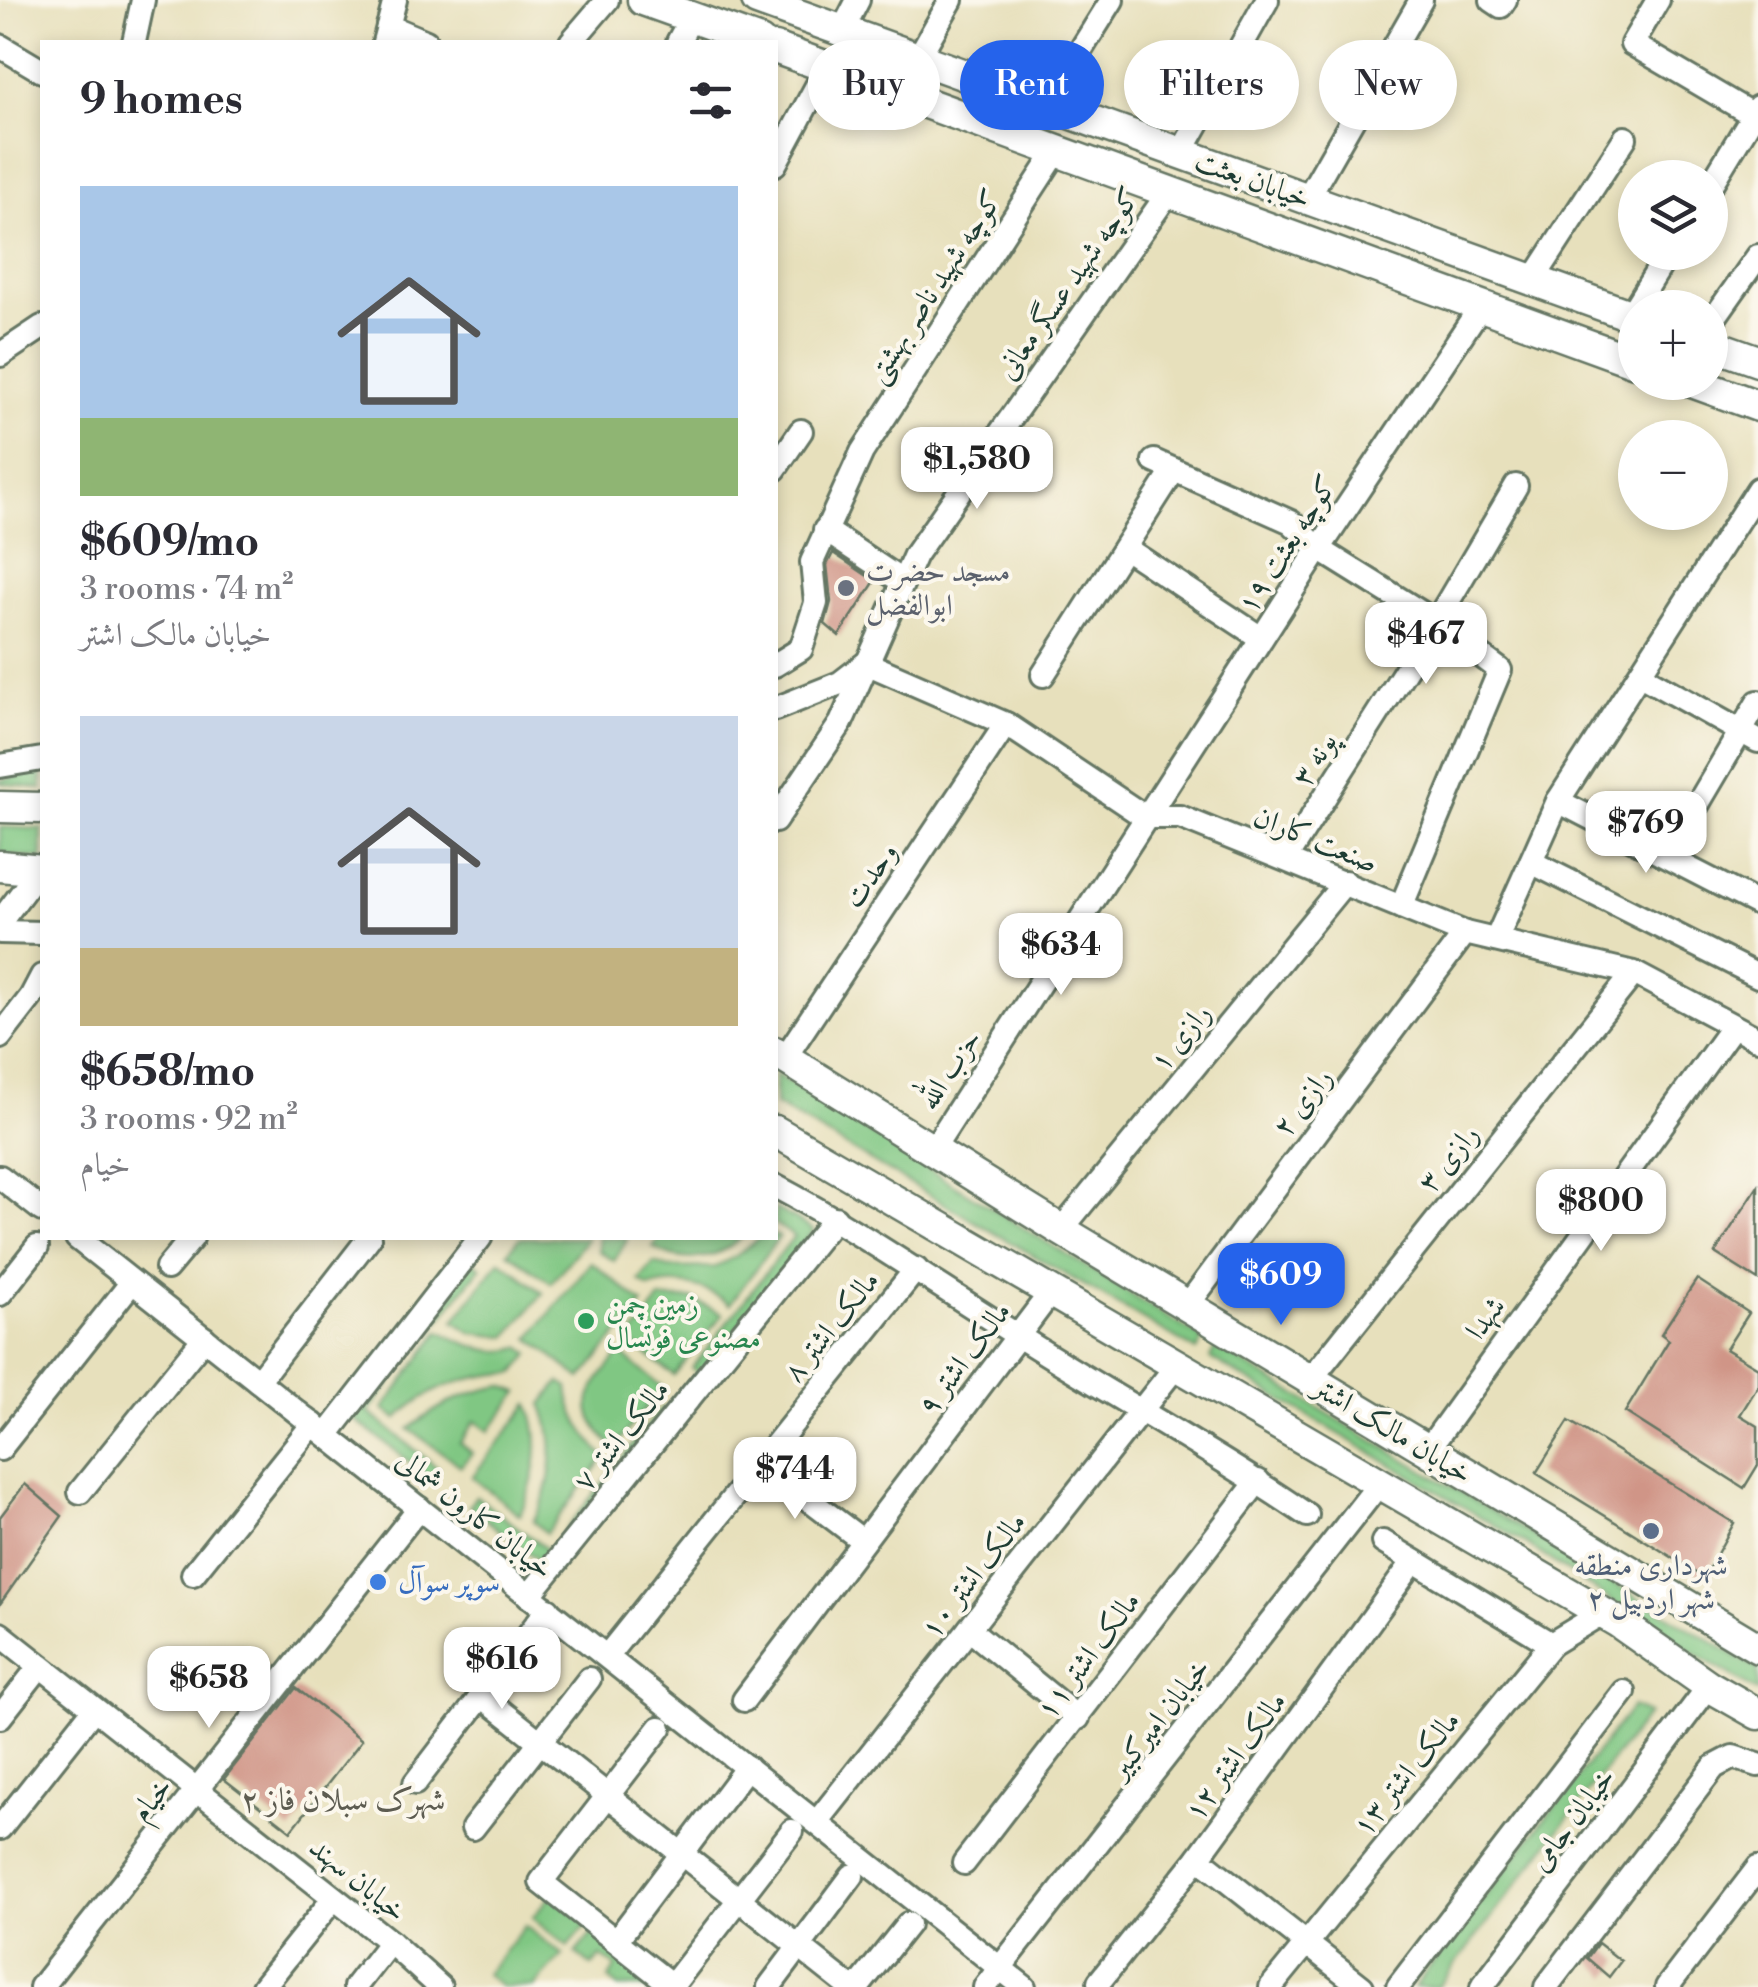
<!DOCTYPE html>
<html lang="en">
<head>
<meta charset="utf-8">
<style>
  :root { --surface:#fff; --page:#f7f7f7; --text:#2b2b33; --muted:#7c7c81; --accent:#2563eb }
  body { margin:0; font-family:"Libre Bodoni",Amiri,serif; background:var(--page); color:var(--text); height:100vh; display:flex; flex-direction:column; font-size:38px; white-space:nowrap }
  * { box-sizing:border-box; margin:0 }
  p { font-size:32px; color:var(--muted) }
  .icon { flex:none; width:55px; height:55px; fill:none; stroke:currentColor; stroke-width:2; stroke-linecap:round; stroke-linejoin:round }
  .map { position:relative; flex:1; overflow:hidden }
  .side { position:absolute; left:40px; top:40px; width:738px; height:1200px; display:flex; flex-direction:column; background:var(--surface); border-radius:0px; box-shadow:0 5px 15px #0003 }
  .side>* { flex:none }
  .banner { position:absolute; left:808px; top:40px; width:800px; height:90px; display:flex; gap:20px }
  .fabs { position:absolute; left:1618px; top:160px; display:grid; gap:20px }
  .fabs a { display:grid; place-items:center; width:110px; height:110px; border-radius:50%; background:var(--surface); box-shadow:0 5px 15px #0003; font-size:50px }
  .price { position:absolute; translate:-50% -85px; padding:0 22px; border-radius:20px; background:#fff; color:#222; font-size:32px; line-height:65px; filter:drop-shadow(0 2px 5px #0008) }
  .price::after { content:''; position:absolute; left:50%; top:60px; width:30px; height:22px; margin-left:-15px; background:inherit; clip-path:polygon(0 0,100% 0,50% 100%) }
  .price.on { background:var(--accent); color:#fff }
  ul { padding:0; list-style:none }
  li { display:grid; align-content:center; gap:20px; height:530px; padding:0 40px }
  li span { display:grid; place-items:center; height:310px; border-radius:0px; color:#555 }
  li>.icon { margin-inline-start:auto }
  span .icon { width:180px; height:180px; fill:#fffc; stroke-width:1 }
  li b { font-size:42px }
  h2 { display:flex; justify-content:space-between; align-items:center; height:120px; padding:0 40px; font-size:42px }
  .tag { padding:0 35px; border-radius:45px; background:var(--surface); box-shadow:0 5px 15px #0003; font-size:35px; line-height:90px }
  .tag.on { background:var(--accent); color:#fff }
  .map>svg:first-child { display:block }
</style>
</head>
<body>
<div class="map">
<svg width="1758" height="1987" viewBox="0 0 1758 1987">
  <rect width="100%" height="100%" fill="#fbf7ec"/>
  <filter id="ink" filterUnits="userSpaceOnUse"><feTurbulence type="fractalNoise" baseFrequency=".01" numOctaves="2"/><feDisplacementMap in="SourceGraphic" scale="20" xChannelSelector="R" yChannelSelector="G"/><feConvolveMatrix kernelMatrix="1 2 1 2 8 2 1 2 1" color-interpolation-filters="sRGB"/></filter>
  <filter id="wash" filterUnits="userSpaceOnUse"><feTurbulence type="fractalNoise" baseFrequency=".0048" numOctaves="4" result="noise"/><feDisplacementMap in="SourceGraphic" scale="40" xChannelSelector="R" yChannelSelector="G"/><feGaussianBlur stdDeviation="2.25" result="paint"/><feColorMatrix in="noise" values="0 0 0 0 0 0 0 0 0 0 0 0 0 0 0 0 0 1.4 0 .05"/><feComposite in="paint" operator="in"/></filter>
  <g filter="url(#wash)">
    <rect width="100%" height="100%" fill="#e7e0bc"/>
    <g fill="#80c783" stroke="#50825c" stroke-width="2.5">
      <path d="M42 771V789L0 783V780Z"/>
      <path d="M0 827 42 829V859L0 854Z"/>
      <path d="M775 1074 1203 1339 1197 1351 775 1105Z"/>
      <path d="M775 1208 814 1230 701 1375 692 1368 794 1236 775 1224Z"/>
      <path d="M775 1235 779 1237 730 1304C707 1287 677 1278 649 1288L639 1281 654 1263 669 1268 715 1267 736 1256 759 1238Z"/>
      <path d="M519 1238H586V1240L551 1283 508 1252Z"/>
      <path d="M598 1238H626L627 1240 614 1261 599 1251Z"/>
      <path d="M660 1238H741C715 1260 682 1266 653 1247Z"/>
      <path d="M471 1260 481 1267 368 1412 439 1469 431 1478 350 1416Z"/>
      <path d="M500 1260 543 1293 507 1337 472 1333 454 1321Z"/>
      <path d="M591 1262 643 1304 581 1379 530 1338Z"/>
      <path d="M660 1299H692L723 1314 674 1375 628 1341Z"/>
      <path d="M440 1331C462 1344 497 1358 521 1347L530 1354 515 1373C472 1374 427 1387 397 1419L383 1409Z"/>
      <path d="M1216 1347 1758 1669V1692L1649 1626 1523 1542 1210 1358Z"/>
      <path d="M620 1353 662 1387 614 1448C573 1407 588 1392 620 1353Z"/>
      <path d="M560 1382 568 1387C570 1415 586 1437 605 1457L546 1533 533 1521C553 1488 558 1440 542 1404Z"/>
      <path d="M503 1386 519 1392 489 1431 475 1421 460 1443 472 1453 461 1466 409 1429C439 1405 465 1392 503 1386Z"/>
      <path d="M529 1404C544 1442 536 1478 520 1515L472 1477Z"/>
      <path d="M662 1407 670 1414 549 1569 469 1506 476 1496 549 1551Z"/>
      <path d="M1632 1707 1648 1714 1438 1987H1414Z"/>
      <path d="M551 1895 588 1924 568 1947 532 1918Z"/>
      <path d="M525 1926 563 1955 534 1987H502L486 1974Z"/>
      <path d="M596 1929 663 1987H619L609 1979 616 1967 601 1957 592 1966 576 1953Z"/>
    </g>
    <g id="blocks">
      <g fill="#d09587">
        <path d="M833 553 875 581 839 636 825 624 831 602 827 565Z"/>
        <path d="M1758 1186V1280L1715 1253Z"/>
        <path d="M1697 1279 1749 1313 1726 1349 1758 1368V1386L1740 1415 1758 1426V1465L1744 1488 1625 1412 1669 1340 1661 1334Z"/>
        <path d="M1569 1421 1734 1523 1704 1577 1536 1473Z"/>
        <path d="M25 1484 62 1516 0 1604V1517Z"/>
        <path d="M296 1688 362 1740 291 1831 224 1779Z"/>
        <path d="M1598 1943 1621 1961 1609 1977 1587 1958Z"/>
      </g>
    </g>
  </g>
  <g filter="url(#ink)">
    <use href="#blocks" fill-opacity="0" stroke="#657664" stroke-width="2.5"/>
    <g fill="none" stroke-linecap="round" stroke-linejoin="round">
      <g stroke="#657664" stroke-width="28">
        <g id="minor">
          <path d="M1492 0 1501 6 1505 0"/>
          <path d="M1658 0 1632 44 1753 115"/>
          <path d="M388 26 426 42"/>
          <path d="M842 31 858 0"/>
          <path d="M134 42 143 0"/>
          <path d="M384 42 395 0"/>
          <path d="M571 42 607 0"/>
          <path d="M678 42 691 18"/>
          <path d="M0 46 42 71"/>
          <path d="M918 58 951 0"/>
          <path d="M1047 104 1112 0"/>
          <path d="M1181 153 1267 0"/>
          <path d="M775 164 827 67"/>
          <path d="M1710 186 1758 107"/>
          <path d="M1307 199 1421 0"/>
          <path d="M1533 280 1625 138"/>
          <path d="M1630 315 1669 252"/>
          <path d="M1710 324 1758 256"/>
          <path d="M0 355 42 327"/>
          <path d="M1154 461 1291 522 1319 549 1436 622 1500 670 1401 907"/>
          <path d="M775 469 801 431"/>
          <path d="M825 530 903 582"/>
          <path d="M1125 548 1261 638"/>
          <path d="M775 665 801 649 816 603 812 562 862 452 1057 151"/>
          <path d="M1043 675 1174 470"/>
          <path d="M1640 675 1758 741"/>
          <path d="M775 709 840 683 866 663 1006 724 1145 817H1180L1465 933 1634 973 1758 1039"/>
          <path d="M0 766 42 759"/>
          <path d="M1558 801 1758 904"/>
          <path d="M1689 819 1758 702"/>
          <path d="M775 821 841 723 915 555 1169 192"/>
          <path d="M1286 858 1436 622 1516 486"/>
          <path d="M1531 862 1758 976"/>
          <path d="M0 922 40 869"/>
          <path d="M0 932 42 933"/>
          <path d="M1496 940 1558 801 1758 489"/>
          <path d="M0 1037 31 997 42 976"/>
          <path d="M784 1059 1006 724"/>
          <path d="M932 1151 1319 549 1481 306"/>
          <path d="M0 1177 42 1210"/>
          <path d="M775 1186C858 1230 935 1284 1015 1334 1112 1396 1212 1450 1307 1515"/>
          <path d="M1061 1230 1345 882"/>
          <path d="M77 1238 1024 1987"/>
          <path d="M167 1268 192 1238"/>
          <path d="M0 1294 37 1247"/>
          <path d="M1187 1306 1465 933"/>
          <path d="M1310 1380 1634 973"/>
          <path d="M258 1381 369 1238"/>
          <path d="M327 1435 480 1238"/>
          <path d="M0 1449 132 1282"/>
          <path d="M1427 1451 1733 1026"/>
          <path d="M759 1462 863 1541"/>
          <path d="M80 1492 204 1338"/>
          <path d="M1383 1542 1551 1644"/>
          <path d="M193 1574 313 1424"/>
          <path d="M529 1596 835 1218"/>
          <path d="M969 1629 1078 1718"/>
          <path d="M0 1634 390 1942 440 1987"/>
          <path d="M607 1656 916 1269"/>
          <path d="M482 1696 850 1987"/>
          <path d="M744 1700 1051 1292"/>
          <path d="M0 1717 40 1666"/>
          <path d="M660 1728 541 1882 674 1987"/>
          <path d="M415 1783 548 1609"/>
          <path d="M817 1822 1177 1365"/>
          <path d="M0 1828 94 1709"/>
          <path d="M473 1828 589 1679"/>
          <path d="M1198 1858 1362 1987"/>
          <path d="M964 1863 1258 1481"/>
          <path d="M616 1941 747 1767"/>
          <path d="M1099 1982 1198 1858 1414 1561"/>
          <path d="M672 1986 792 1831"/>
          <path d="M41 1987 419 1508"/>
          <path d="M263 1987 334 1898"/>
          <path d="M355 1987 390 1942"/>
          <path d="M769 1987 852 1876"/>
          <path d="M858 1987 908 1924"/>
          <path d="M985 1987 1379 1484"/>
          <path d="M1271 1987 1551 1644 1602 1613"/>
          <path d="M1398 1987 1624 1692"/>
          <path d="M1482 1987 1709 1686"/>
          <path d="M1546 1987 1714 1767 1733 1757 1758 1765"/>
          <path d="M1667 1987 1758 1868"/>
        </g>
      </g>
      <g stroke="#657664" stroke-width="35">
        <g id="major">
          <path d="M643 0 760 42"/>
          <path d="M757 0 1635 317"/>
          <path d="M775 48 1635 362"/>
          <path d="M1710 344 1758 361"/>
          <path d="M1692 382 1758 406"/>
          <path d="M0 807 42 808"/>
          <path d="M0 866 42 870"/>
          <path d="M775 1052 1061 1230 1758 1648"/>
          <path d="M775 1131 1618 1622 1709 1686 1758 1714"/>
        </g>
      </g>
      <use href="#minor" stroke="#fff" stroke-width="22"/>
      <use href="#major" stroke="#fff" stroke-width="30"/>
    </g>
  </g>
  <circle fill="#6b7280" stroke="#fbf7ec" stroke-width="4" cx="846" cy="588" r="10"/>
  <circle fill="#2e9e5b" stroke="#fbf7ec" stroke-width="4" cx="586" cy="1321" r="10"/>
  <circle fill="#5c6f8a" stroke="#fbf7ec" stroke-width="4" cx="1651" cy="1531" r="10"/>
  <circle fill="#3f7fe0" stroke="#fbf7ec" stroke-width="4" cx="378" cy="1582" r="10"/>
  <g text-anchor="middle" stroke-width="8" stroke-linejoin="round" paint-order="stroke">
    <g font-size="30" fill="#1f3d34" stroke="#fbf7ec">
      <text transform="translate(1253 179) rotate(20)" y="10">خیابان بعثت</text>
      <text transform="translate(1068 283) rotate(-55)" y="10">کوچه شهید عسگر معانی</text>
      <text transform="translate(934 286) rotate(-57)" y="10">کوچه شهید ناصر بهشتی</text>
      <text transform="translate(1287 544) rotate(-57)" y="10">کوچه بعثت ۱۹</text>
      <text transform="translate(1314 759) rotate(-58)" y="10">پونه ۳</text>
      <text transform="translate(1316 839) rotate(22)" y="10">صنعت کاران</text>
      <text transform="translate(870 875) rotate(-56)" y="10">وحدت</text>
      <text transform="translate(1180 1037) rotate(-51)" y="10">رازی ۱</text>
      <text transform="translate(949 1069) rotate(-57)" y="10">حزب الله</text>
      <text transform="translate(1302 1102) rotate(-53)" y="10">رازی ۲</text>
      <text transform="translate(1448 1158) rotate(-51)" y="10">رازی ۳</text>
      <text transform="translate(1485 1318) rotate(-54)" y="10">شهدا</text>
      <text transform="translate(831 1326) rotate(-51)" y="10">مالک اشتر ۸</text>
      <text transform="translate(964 1358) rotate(-53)" y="10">مالک اشتر ۹</text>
      <text transform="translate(1393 1430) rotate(31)" y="10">خیابان مالک اشتر</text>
      <text transform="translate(621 1435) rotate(-51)" y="10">مالک اشتر ۷</text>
      <text transform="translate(475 1514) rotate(38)" y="10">خیابان کارون شمالی</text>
      <text transform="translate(973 1575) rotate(-52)" y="10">مالک اشتر ۱۰</text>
      <text transform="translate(1088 1655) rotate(-53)" y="10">مالک اشتر ۱۱</text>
      <text transform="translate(1159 1718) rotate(-52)" y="10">خیابان امیرکبیر</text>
      <text transform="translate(1235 1756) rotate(-54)" y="10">مالک اشتر ۱۲</text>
      <text transform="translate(1406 1773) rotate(-51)" y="10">مالک اشتر ۱۳</text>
      <text transform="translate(151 1799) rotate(-52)" y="10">خیام</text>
      <text transform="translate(1572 1819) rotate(-53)" y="10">خیابان جامی</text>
      <text transform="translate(358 1879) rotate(39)" y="10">خیابان سهند</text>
    </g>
    <g font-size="30" fill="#5b616d" stroke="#fbf7ec" text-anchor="start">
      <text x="866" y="581">مسجد حضرت<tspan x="866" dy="34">ابوالفضل</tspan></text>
    </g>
    <g font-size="30" fill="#27864d" stroke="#fbf7ec" text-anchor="start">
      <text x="606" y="1314">زمین چمن<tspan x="606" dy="34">مصنوعی فوتسال</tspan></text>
    </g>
    <g font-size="30" fill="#4e5e75" stroke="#fbf7ec">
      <text x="1651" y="1575">شهرداری منطقه<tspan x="1651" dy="34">۲ شهر اردبیل</tspan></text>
    </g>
    <g font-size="30" fill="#366cbe" stroke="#fbf7ec" text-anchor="start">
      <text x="398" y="1592">سوپر سوآل</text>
    </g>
    <g font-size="32" fill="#5d5c51" stroke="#fbf7ec">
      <text x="343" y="1810">شهرک سبلان فاز ۲</text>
    </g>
  </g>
</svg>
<div class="fabs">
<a><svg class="icon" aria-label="layers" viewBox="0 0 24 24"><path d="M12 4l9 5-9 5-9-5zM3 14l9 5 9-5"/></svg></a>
<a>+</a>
<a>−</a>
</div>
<b class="price" style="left:977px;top:512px">$1,580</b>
<b class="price" style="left:1426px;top:687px">$467</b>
<b class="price" style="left:1646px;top:876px">$769</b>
<b class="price" style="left:1061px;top:998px">$634</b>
<b class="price" style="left:1601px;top:1254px">$800</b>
<b class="price on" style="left:1281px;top:1328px">$609</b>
<b class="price" style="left:795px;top:1522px">$744</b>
<b class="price" style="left:502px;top:1712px">$616</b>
<b class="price" style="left:209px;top:1731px">$658</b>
<div class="banner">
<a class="tag">Buy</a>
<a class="tag on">Rent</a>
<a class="tag">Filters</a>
<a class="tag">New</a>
</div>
<section class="side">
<h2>9 homes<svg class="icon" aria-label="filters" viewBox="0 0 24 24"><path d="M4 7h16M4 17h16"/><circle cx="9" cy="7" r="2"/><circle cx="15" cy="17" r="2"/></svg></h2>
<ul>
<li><span style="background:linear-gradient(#a9c7e8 75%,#8fb573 0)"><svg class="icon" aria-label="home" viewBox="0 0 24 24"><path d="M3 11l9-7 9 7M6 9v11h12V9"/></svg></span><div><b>$609/mo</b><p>3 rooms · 74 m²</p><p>خیابان مالک اشتر</p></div></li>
<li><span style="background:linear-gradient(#c9d6e8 75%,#c2b280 0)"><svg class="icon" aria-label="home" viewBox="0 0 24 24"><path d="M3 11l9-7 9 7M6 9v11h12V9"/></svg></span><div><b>$658/mo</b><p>3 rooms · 92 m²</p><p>خیام</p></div></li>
</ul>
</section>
</div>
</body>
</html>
